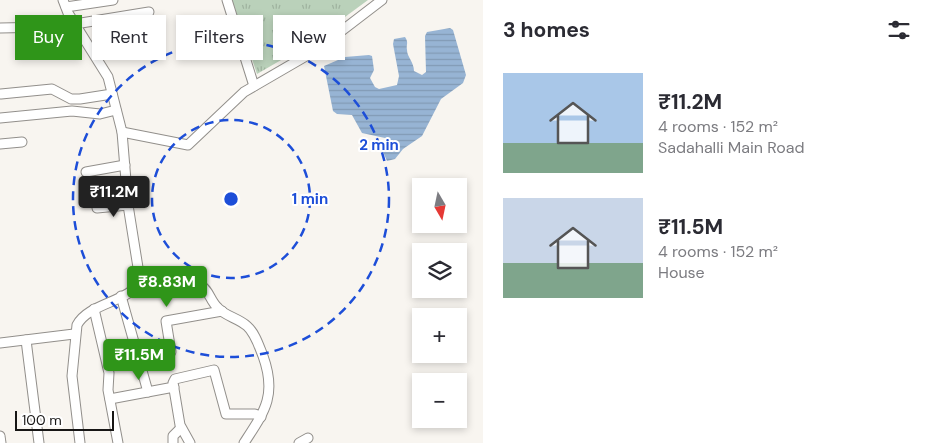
<!DOCTYPE html>
<html lang="en">
<head>
<meta charset="utf-8">
<style>
  :root { --surface:#fff; --page:#f7f7f7; --text:#2b2b33; --muted:#7c7c81; --accent:#2f9519 }
  body { margin:0; font-family:"DM Sans",sans-serif; background:var(--page); color:var(--text); height:100vh; display:flex; flex-direction:column; font-size:19px; white-space:nowrap }
  * { box-sizing:border-box; margin:0 }
  p { font-size:16px; color:var(--muted) }
  .icon { flex:none; width:28px; height:28px; fill:none; stroke:currentColor; stroke-width:2; stroke-linecap:round; stroke-linejoin:round }
  .map { position:relative; flex:1; overflow:hidden }
  .drawer { display:flex; flex-direction:column; background:var(--surface); width:450px }
  .drawer>* { flex:none }
  .top-card { position:absolute; left:15px; top:15px; width:392px; height:45px; display:flex; gap:10px }
  .needle { width:32px; rotate:171deg }
  .buttons { position:absolute; left:412px; top:178px; display:grid; gap:10px }
  .buttons a { display:grid; place-items:center; width:55px; height:55px; border-radius:0px; background:var(--surface); box-shadow:0 2px 8px #0003; font-size:25px }
  .scale { position:absolute; left:15px; bottom:12px; width:99px; box-sizing:border-box; padding-left:5px; border:2px solid #171615; border-top:0; font-size:14px; line-height:18px; white-space:nowrap; color:#171615; -webkit-text-stroke:4px #fff; paint-order:stroke }
  .price { position:absolute; translate:-50% -42px; padding:0 11px; border-radius:5px; background:var(--accent); color:#fff; font-size:16px; line-height:32px; filter:drop-shadow(0 1px 2px #0008) }
  .price::after { content:''; position:absolute; left:50%; top:30px; width:15px; height:11px; margin-left:-8px; background:inherit; clip-path:polygon(0 0,100% 0,50% 100%) }
  .price.selected { background:#222; color:#fff }
  ul { padding:0; list-style:none }
  li { display:flex; align-items:center; gap:15px; height:125px; padding:0 20px }
  li span { display:grid; place-items:center; flex:none; width:140px; height:100px; border-radius:0px; color:#555 }
  li>.icon { margin-inline-start:auto }
  span .icon { width:60px; height:60px; fill:#fffc; stroke-width:1 }
  li b { font-size:21px }
  h2 { display:flex; justify-content:space-between; align-items:center; height:60px; padding:0 20px; font-size:21px }
  .tag { padding:0 18px; border-radius:0px; background:var(--surface); box-shadow:0 2px 8px #0003; font-size:18px; line-height:45px }
  .tag.selected { background:var(--accent); color:#fff }
  main { display:flex; flex:1; min-height:0 }
  .map>svg:first-child { display:block }
</style>
</head>
<body>
<main>
<div class="map">
<svg width="483" height="443" viewBox="0 0 483 443">
  <defs>
    <pattern id="grass-tufts" width="24" height="20" patternUnits="userSpaceOnUse" patternTransform="scale(1.25)"><rect width="24" height="20" fill="#bad1ba"/><path d="M3 7l-1-3M5 7V3M7 7l1-3M15 17l-1-3M17 17v-4M19 17l1-3" fill="none" stroke="#9fb39f"/></pattern>
    <pattern id="water-rules" width="6" height="5" patternUnits="userSpaceOnUse" patternTransform="scale(1.25)"><rect width="6" height="5" fill="#97b4d4"/><path d="M0 2.5h6" fill="none" stroke="#819ab5"/></pattern>
  </defs>
  <rect width="100%" height="100%" fill="#f8f5f0"/>
  <path fill="url(#grass-tufts)" d="M232 0H368L307 45 257 74Z"/>
  <path fill="url(#water-rules)" d="M450 28 453 30 466 75 463 83 441 99 422 136 403 149 395 159 387 161 381 147 386 143 385 138 362 133 352 115 337 114 333 111 324 66 345 57 369 55 372 56 374 70 370 78 375 87 379 89 397 85 399 76 393 44 394 39 405 37C409 43 406 44 407 50 407 57 414 62 414 71L422 75 426 72 425 36 427 32Z"/>
  <g fill="none" stroke-linecap="round" stroke-linejoin="round">
    <g stroke="#928f8b" stroke-width="11">
      <g id="minor">
        <path d="M63 0 68 13 108 77 122 132 128 205 140 280C132 302 89 302 77 325L72 376 80 443"/>
        <path d="M227 0 254 86"/>
        <path d="M66 7 113 0"/>
        <path d="M75 24 149 12"/>
        <path d="M0 28 49 27"/>
        <path d="M1 94 52 89 71 99H80L112 94"/>
        <path d="M0 118 72 111 100 114 116 110"/>
        <path d="M122 132 188 145 244 92 318 49 382 0"/>
        <path d="M0 144 22 142"/>
        <path d="M86 172 125 165"/>
        <path d="M94 196 127 192"/>
        <path d="M97 208 128 205"/>
        <path d="M138 285C154 284 186 279 199 284 209 289 210 301 218 308 225 316 238 318 247 326 255 333 259 346 263 356 277 395 265 411 244 443"/>
        <path d="M121 296 148 392"/>
        <path d="M94 309 109 373 108 390 118 443"/>
        <path d="M26 340 39 443"/>
        <path d="M0 343 74 334"/>
        <path d="M171 352 166 321 222 311"/>
        <path d="M110 399 174 387"/>
        <path d="M0 436 1 443"/>
        <path d="M173 443V436L181 428"/>
        <path d="M190 443 180 425 173 383 175 379 214 370 226 414H255L261 417"/>
        <path d="M299 443 308 438"/>
      </g>
    </g>
    <use href="#minor" stroke="#fff" stroke-width="9"/>
  </g>
  <g fill="none" stroke="#1d4ed8" stroke-width="2.5" stroke-dasharray="9 6">
    <circle cx="231" cy="199" r="79"/>
    <circle cx="231" cy="199" r="158"/>
  </g>
  <circle cx="231" cy="199" r="8" fill="#1d4ed8" stroke="#fff" stroke-width="2.5"/>
  <g font-size="15" text-anchor="middle" font-weight="bold" fill="#1d4ed8" stroke="#fff" stroke-width="4" stroke-linejoin="round" paint-order="stroke">
    <text x="379" y="150">2 min</text>
    <text x="310" y="204">1 min</text>
  </g>
</svg>
<div class="buttons">
<a><svg class="needle" viewBox="-14 -14 28 28"><path d="M0-13l5 13h-10z" fill="#e53935"/><path d="M0 13l5-13h-10z" fill="#7c7c81"/></svg></a>
<a><svg class="icon" aria-label="layers" viewBox="0 0 24 24"><path d="M12 4l9 5-9 5-9-5zM3 14l9 5 9-5"/></svg></a>
<a>+</a>
<a>−</a>
</div>
<div class="scale">100 m</div>
<b class="price selected" style="left:114px;top:218px">₹11.2M</b>
<b class="price" style="left:167px;top:308px">₹8.83M</b>
<b class="price" style="left:139px;top:381px">₹11.5M</b>
<div class="top-card">
<a class="tag selected">Buy</a>
<a class="tag">Rent</a>
<a class="tag">Filters</a>
<a class="tag">New</a>
</div>
</div>
<section class="drawer">
<h2>3 homes<svg class="icon" aria-label="filters" viewBox="0 0 24 24"><path d="M4 7h16M4 17h16"/><circle cx="9" cy="7" r="2"/><circle cx="15" cy="17" r="2"/></svg></h2>
<ul>
<li><span style="background:linear-gradient(#a9c7e8 70%,#7fa58c 0)"><svg class="icon" aria-label="home" viewBox="0 0 24 24"><path d="M3 11l9-7 9 7M6 9v11h12V9"/></svg></span><div><b>₹11.2M</b><p>4 rooms · 152 m²</p><p>Sadahalli Main Road</p></div></li>
<li><span style="background:linear-gradient(#c9d6e8 65%,#7fa58c 0)"><svg class="icon" aria-label="home" viewBox="0 0 24 24"><path d="M3 11l9-7 9 7M6 9v11h12V9"/></svg></span><div><b>₹11.5M</b><p>4 rooms · 152 m²</p><p>House</p></div></li>
</ul>
</section>
</main>
</body>
</html>
